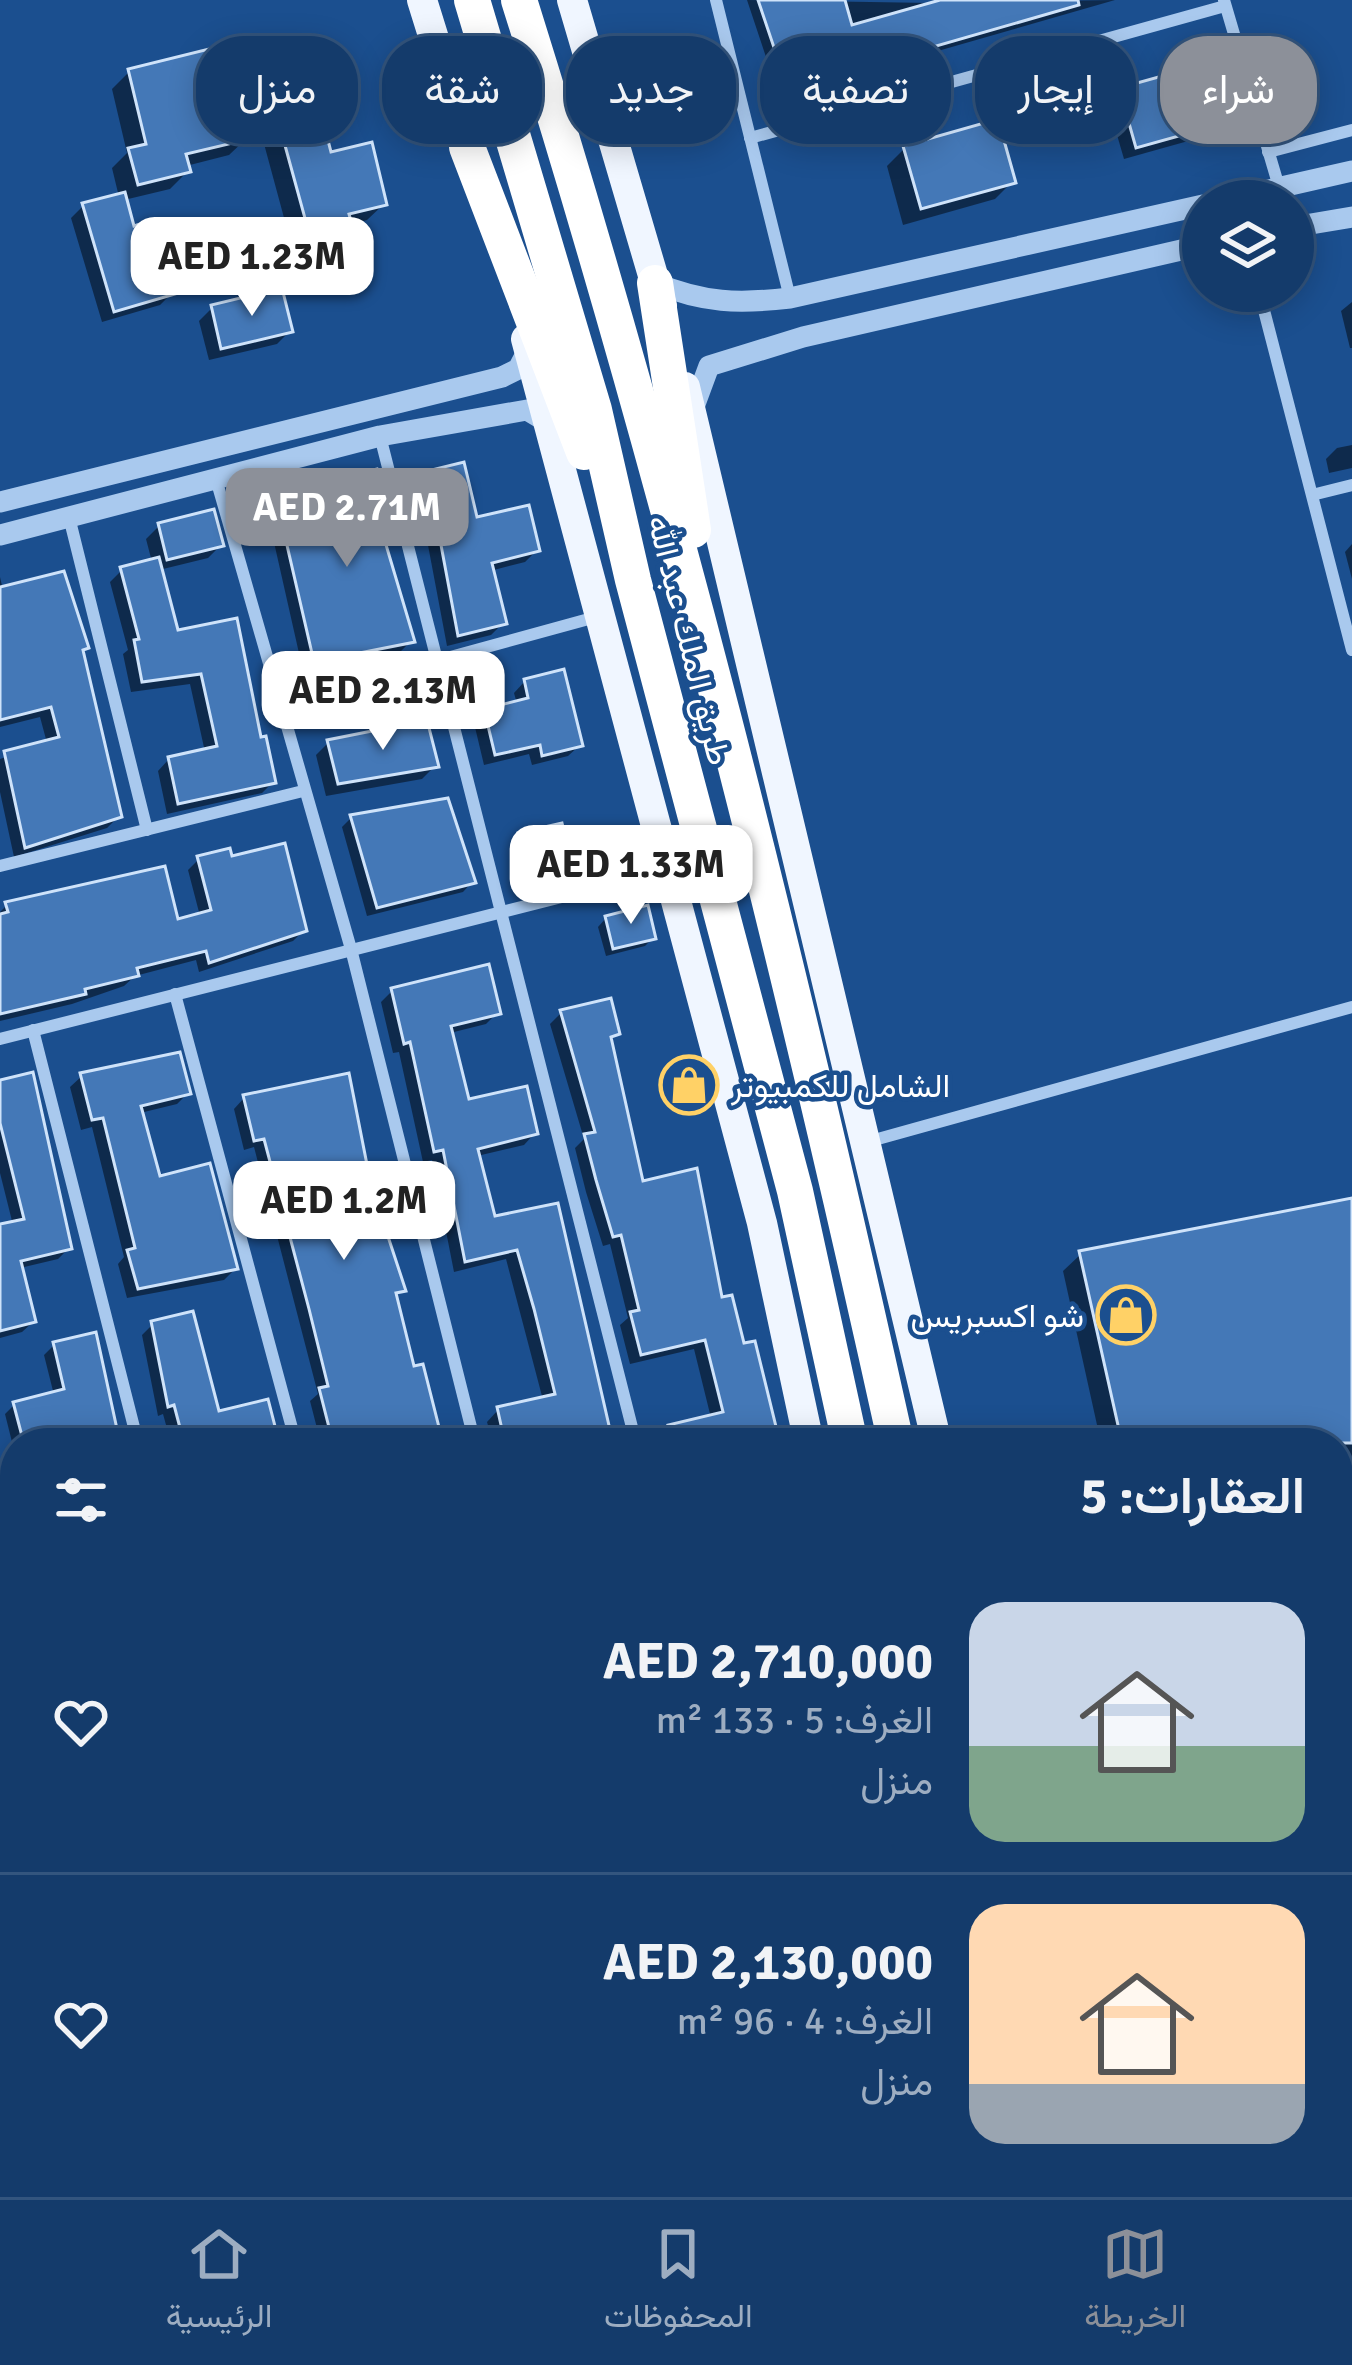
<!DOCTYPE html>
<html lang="ar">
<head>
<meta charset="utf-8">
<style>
  :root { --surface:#143b6b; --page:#214673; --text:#f1f3f6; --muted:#9dadc1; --line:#33557e; --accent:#8c9099 }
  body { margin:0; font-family:Signika,Vazirmatn,sans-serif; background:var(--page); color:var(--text); direction:rtl; height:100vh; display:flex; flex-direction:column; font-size:45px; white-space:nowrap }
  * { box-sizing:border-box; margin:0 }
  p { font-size:39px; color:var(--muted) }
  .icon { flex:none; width:66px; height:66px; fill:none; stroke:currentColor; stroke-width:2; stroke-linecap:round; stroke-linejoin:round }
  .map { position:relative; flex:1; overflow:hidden; direction:ltr }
  .panel { position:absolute; left:0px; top:1428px; width:1353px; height:771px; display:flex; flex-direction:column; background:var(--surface); border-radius:48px 48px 0 0; box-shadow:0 6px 30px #0003,0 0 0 3px var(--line); direction:rtl }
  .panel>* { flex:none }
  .top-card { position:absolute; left:36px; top:36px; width:1281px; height:108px; direction:rtl; display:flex; gap:24px }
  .controls { position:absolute; left:1182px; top:180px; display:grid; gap:24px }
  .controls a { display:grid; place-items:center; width:132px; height:132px; border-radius:50%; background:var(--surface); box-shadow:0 6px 30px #0003,0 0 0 3px var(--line); font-size:60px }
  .price { position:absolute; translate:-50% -102px; padding:0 27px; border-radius:24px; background:#fff; color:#222; font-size:39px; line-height:78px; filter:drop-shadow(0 3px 6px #0008) }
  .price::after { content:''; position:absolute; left:50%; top:72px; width:36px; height:27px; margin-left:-18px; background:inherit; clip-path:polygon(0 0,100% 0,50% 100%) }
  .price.current { background:var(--accent); color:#fff }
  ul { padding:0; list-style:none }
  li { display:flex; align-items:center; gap:36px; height:300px; padding:0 48px }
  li+li { border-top:3px solid var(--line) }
  li span { display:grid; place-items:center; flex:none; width:336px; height:240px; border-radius:36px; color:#555 }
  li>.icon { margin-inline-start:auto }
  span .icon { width:144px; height:144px; fill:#fffc; stroke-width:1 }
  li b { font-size:51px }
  h2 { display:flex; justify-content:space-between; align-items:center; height:144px; padding:0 48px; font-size:51px }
  .tag { padding:0 42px; border-radius:48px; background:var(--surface); box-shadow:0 6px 30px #0003,0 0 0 3px var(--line); font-size:42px; line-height:108px }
  .tag.current { background:var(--accent); color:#fff }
  .tab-bar { display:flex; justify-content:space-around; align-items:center; height:168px; border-top:3px solid var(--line); background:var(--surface); font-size:33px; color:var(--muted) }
  .tab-bar a { display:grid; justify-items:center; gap:6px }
  .tab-bar .current { color:var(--accent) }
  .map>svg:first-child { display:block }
</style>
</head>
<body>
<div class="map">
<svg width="1352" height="2197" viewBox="0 0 1352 2197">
  <rect width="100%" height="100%" fill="#1b4f8f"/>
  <path fill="#2e69ad" d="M894 2184H949L952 2197H897Z"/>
  <g fill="#0007">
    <path d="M747 0 932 3 1115 0 896 63 782 105Z"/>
    <path d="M129 72 247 138 229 155 186 166 187 172 170 189 124 200 131 230 172 293 160 305 102 322 71 218 83 206 119 197 112 168 127 153 112 89Z"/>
    <path d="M1121 91 1219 123 1206 136 1124 159 1108 104Z"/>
    <path d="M277 112 384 204 367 220 348 225 358 261 342 278 303 288 260 129Z"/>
    <path d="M905 148 1012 182 995 199 903 225 887 166Z"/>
    <path d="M1352 302V348H1350L1341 311Z"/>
    <path d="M212 308 290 331 277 344 209 360 199 321Z"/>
    <path d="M1352 445V468L1329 473 1326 459 1337 448Z"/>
    <path d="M417 476 475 521 537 550 525 562 490 571 503 623 491 635 447 646 424 524 414 526 405 488Z"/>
    <path d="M321 485 387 524 380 532 411 641 401 651 303 671 271 529 281 518 314 510 311 496Z"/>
    <path d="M159 526 221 545 208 558 159 570 175 634 258 740 273 782 262 793 167 814 158 771 169 759 205 752 190 684 131 692 123 654 128 650 110 582 122 570 152 562 146 539Z"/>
    <path d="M1352 544V579L1345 552Z"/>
    <path d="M0 577 3 590 80 652 118 817 107 828 14 857 0 792V759L47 743 40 717 0 727Z"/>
    <path d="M525 681 580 745 568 756 532 765 529 754 484 765 474 723 485 712 517 704 514 693Z"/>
    <path d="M329 742 435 766 422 779 326 796 316 755Z"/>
    <path d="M351 818 472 882 463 892 367 916 342 827Z"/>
    <path d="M520 836 567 855 559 863 519 873 511 844Z"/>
    <path d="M199 859 230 860 304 930 293 941 199 972 196 960 135 976 124 986 72 1004 0 1021V912L7 905 176 922 200 916 188 870Z"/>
    <path d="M606 918 653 938 645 946 606 956 598 927Z"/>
    <path d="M392 991 497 1013 486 1024 450 1033 467 1103 535 1133 524 1145 477 1156 493 1220 556 1206 612 1443H493L487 1422 498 1410 543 1400 506 1259 454 1272 432 1160 423 1162 399 1052 393 1053 381 1002Z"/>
    <path d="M561 1013 617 1033 609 1042 641 1185 720 1301 777 1443H660L670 1428 711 1418 694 1349 630 1364 620 1325 628 1318 610 1244 603 1246 586 1192 575 1148 584 1139 550 1024Z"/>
    <path d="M31 1075 69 1248 58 1259 20 1268 33 1322 22 1332 0 1338V1228L13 1225 0 1173V1083Z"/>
    <path d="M82 1076 188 1093 177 1104 140 1113 158 1180 235 1269 224 1280 127 1298 118 1264 124 1257 92 1127 81 1130 70 1087Z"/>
    <path d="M244 1098 368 1186 402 1290 394 1298 412 1370 440 1443H330L328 1434 319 1436 310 1401 318 1394 254 1147 244 1150 234 1109Z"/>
    <path d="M1352 1201V2197H1294L1293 2184H1338V1443H1101L1063 1271 1081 1254Z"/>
    <path d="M153 1324 217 1415 266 1402 276 1443H171L163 1414 158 1416 142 1335Z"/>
    <path d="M54 1345 117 1443H124H15V1454L5 1414 15 1404 54 1395 44 1355Z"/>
    <path d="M13 1702 15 1821 0 1825V1706Z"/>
    <path d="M15 1965V2018L0 2022V1969Z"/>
    <path d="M0 2139 5 2164 0 2169Z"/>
    <path d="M149 2184H262L265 2197H104Z"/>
    <path d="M352 2184H460L463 2197H355Z"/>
    <path d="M753 2184H827L830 2197H755Z"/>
  </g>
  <g fill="#4478b7" stroke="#cfe3fa" stroke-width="3">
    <path d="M758 0H845L852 25 940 0H1078L1079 5 863 67 865 73 791 98Z"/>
    <path d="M213 48 221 84 236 80 250 139 186 154 191 172 138 185 128 148 146 144 128 69Z"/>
    <path d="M1205 64 1222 124 1136 148 1119 88Z"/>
    <path d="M317 98 331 152 372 142 387 205 349 214 362 262 320 273 275 109Z"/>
    <path d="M998 119 1016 183 921 209 903 146Z"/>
    <path d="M125 192 134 226 152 220 175 294 114 312 82 203Z"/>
    <path d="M282 288 293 332 221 349 211 305Z"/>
    <path d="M464 462 477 517 529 505 540 551 492 563 507 624 458 636 435 513 426 516 415 474Z"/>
    <path d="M377 469 391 525 381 528 415 642 314 662 280 515 325 504 320 482Z"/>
    <path d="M214 509 224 546 167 560 158 523Z"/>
    <path d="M159 557 178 630 237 618 261 737 266 736 276 783 178 804 168 757 217 746 201 674 142 682 134 640 139 639 120 567Z"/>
    <path d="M64 571 89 648 83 650 122 817 25 848 4 751 59 737 51 707 0 720V587Z"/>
    <path d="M564 669 583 746 542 756 540 745 495 755 484 709 528 698 524 679Z"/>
    <path d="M427 720 439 767 338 784 327 740Z"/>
    <path d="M448 798 476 883 377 908 350 815Z"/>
    <path d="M562 823 570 856 526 866 518 833Z"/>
    <path d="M285 843 307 931 209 963 206 951 137 968 139 976 85 989 86 994 0 1014V914L8 912 5 902 165 866 178 919 211 910 197 856 230 848 232 856Z"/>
    <path d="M648 905 656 939 613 949 605 916Z"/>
    <path d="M489 964 501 1014 451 1026 469 1099 527 1086 538 1134 478 1149 495 1216 558 1203 613 1443H505L497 1407 555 1394 534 1309 517 1250 465 1262 443 1150 434 1152 410 1042 404 1044 391 988Z"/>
    <path d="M611 998 620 1034 611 1037 643 1181 697 1168 722 1297 732 1295 744 1343 755 1341 780 1443H673L668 1425 723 1412 705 1340 641 1355 630 1312 639 1310 621 1235 613 1237 596 1180 584 1134 595 1132 560 1010Z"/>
    <path d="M180 1052 191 1094 141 1106 160 1176 210 1163 238 1269 138 1289 127 1250 135 1248 103 1118 92 1120 80 1073Z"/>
    <path d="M33 1072 72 1249 21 1261 36 1322 0 1331V1224L24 1219 0 1123V1080Z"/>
    <path d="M349 1073 371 1185 406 1291 396 1293 414 1366 423 1364 443 1443H333L319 1388 328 1386 309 1309 264 1139 254 1141 243 1095Z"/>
    <path d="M1352 1198V1443H1122L1079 1251Z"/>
    <path d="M193 1311 219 1411 268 1399 278 1438 257 1443H184L174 1405 168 1407 151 1321Z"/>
    <path d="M96 1332 120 1443H42L41 1435 23 1440 13 1402 64 1389 53 1342Z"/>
  </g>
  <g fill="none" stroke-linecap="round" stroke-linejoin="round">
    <g stroke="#a9c9ee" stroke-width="12">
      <path d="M716 0 790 298"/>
      <path d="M1224 0 1279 187"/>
      <path d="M750 138 1225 6"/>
      <path d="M1268 152 1352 130"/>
      <path d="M1259 291 1352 650"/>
      <path d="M380 436 636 1443"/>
      <path d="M216 479 351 949 475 1443"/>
      <path d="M1316 494 1352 485"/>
      <path d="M69 517 147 830"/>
      <path d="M279 704 596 617"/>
      <path d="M0 866 303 791"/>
      <path d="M175 994 296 1443"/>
      <path d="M33 1030 138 1443"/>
      <path d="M0 1039 668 870"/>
      <path d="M867 1142 1352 1007"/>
      <path d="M0 1483 15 1545"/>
      <path d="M0 1671 15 1667"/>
      <path d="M0 1849 15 1845"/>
      <path d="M0 1871 15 1867"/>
      <path d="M0 2044 15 2040"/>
      <path d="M329 2184 332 2197"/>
      <path d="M498 2184 501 2197"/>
      <path d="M859 2184 862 2197"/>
      <path d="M27 2197 78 2184"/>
      <path d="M646 2197 692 2184"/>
    </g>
    <g stroke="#a9c9ee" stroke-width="21">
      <path d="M1220 201 1352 171"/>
      <path d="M1293 227 1352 217"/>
      <path d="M655 283C704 303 738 304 790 298L1203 205"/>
      <path d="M692 412 709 366 803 337 1203 245"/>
      <path d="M0 502 502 377 518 369 529 348"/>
      <path d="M0 535 380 436 527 410 547 422"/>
    </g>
    <g stroke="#f0f6ff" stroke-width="30">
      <path d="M422 0 474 167"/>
      <path d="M572 0 662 306"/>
      <path d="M526 339 762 1223 809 1443"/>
      <path d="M685 387 937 1443"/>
      <path d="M974 2184 977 2197"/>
      <path d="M1110 2184 1113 2197"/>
    </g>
    <g stroke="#fff" stroke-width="36">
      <path d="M472 0 594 410 633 580 795 1191 850 1443"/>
      <path d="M519 0C668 474 789 958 896 1443"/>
      <path d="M467 147 584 452"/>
      <path d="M655 283 693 530"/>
      <path d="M1011 2184 1013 2197"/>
      <path d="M1059 2184 1061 2197"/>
    </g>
  </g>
  <defs>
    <g id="shop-ring" transform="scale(3)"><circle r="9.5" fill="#1b4f8f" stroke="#ffd166" stroke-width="1.5"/><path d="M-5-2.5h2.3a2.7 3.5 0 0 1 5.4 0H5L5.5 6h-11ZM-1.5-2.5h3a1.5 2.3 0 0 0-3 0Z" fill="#ffd166"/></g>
  </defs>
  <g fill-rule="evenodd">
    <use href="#shop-ring" x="689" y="1085"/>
    <use href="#shop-ring" x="1126" y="1315"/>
  </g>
  <g text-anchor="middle" stroke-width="9" stroke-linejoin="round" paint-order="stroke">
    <g font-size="33" fill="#fff" stroke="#1b4f8f">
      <text transform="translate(690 640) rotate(76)" y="12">طريق الملك عبد الله</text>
    </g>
    <g font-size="33" fill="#fff" stroke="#1b4f8f" text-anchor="start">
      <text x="731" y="1097">الشامل للكمبيوتر</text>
      <text x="1084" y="1327" text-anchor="end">شو اكسبريس</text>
    </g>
  </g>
</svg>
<div class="controls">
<a><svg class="icon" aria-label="layers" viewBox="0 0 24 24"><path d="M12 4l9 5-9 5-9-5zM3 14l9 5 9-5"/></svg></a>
</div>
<b class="price" style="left:252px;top:319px">AED 1.23M</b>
<b class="price current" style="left:347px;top:570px">AED 2.71M</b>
<b class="price" style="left:383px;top:753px">AED 2.13M</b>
<b class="price" style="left:631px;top:927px">AED 1.33M</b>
<b class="price" style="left:344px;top:1263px">AED 1.2M</b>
<div class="top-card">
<a class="tag current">شراء</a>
<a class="tag">إيجار</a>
<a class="tag">تصفية</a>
<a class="tag">جديد</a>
<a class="tag">شقة</a>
<a class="tag">منزل</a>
</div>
<section class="panel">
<h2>العقارات: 5<svg class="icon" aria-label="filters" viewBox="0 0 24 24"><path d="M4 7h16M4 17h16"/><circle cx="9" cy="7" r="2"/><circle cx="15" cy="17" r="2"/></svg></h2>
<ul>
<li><span style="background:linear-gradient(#c9d6e8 60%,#7fa58c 0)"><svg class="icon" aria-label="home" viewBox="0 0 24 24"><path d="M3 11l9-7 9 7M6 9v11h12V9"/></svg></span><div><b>AED 2,710,000</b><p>الغرف: 5 · 133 m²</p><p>منزل</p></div><svg class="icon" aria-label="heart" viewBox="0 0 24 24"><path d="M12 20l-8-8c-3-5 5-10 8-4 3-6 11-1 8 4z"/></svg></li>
<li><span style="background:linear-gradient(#ffd9b3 75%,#9aa5b1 0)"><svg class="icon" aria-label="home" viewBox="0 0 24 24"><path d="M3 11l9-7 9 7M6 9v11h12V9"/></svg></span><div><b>AED 2,130,000</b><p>الغرف: 4 · 96 m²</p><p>منزل</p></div><svg class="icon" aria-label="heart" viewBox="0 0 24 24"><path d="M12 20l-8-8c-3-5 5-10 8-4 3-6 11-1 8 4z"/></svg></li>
</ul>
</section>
</div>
<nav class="tab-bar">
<a class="current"><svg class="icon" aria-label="map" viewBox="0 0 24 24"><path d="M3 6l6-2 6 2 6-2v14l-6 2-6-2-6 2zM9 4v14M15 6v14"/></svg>الخريطة</a>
<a><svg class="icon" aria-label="saved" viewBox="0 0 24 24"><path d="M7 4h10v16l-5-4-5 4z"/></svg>المحفوظات</a>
<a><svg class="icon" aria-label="home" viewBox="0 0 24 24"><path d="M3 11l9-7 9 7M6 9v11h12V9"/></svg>الرئيسية</a>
</nav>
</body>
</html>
